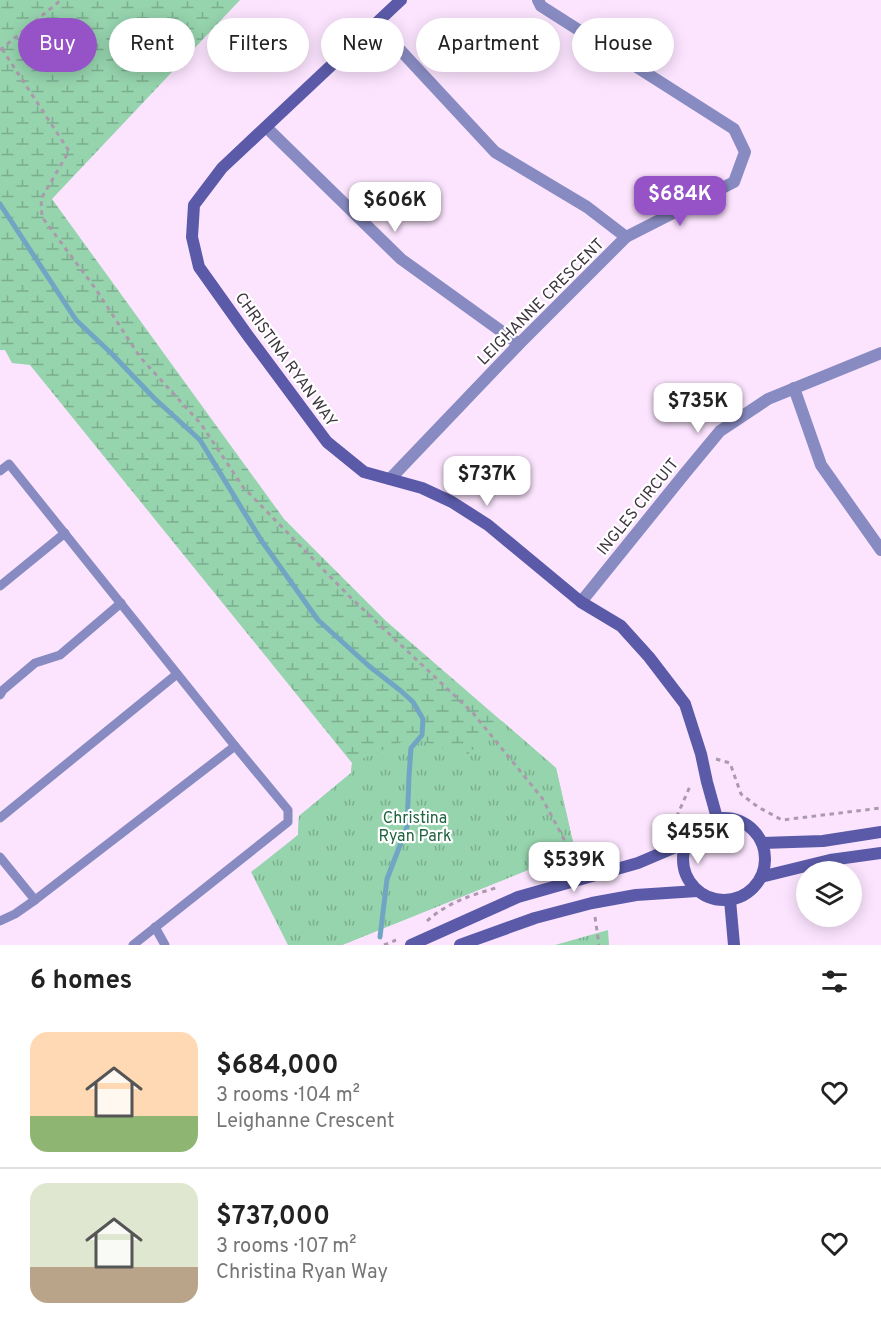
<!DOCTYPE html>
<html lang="en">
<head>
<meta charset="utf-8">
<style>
  :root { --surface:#fff; --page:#f2f2f2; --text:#222; --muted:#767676; --line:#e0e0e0; --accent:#9653c8 }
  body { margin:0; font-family:Overpass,sans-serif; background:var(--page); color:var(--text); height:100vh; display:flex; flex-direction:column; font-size:22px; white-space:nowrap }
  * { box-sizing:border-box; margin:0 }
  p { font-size:20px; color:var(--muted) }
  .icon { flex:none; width:33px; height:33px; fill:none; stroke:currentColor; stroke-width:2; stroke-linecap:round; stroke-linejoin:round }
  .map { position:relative; height:945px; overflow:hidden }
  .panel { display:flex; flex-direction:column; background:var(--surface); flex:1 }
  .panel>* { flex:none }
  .guide { position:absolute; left:18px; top:18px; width:846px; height:54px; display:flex; gap:12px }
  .tools { position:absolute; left:796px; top:861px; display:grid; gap:12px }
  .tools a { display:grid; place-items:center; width:66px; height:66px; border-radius:50%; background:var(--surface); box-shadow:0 3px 15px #0003; font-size:30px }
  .price { position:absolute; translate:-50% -51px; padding:0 14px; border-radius:12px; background:#fff; color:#222; font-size:20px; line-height:39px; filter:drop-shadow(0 2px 3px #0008) }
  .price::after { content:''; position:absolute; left:50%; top:36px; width:18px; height:14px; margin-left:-9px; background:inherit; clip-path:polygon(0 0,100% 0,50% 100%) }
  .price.current { background:var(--accent); color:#fff }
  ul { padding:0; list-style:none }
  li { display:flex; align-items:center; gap:18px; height:150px; padding:0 30px }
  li+li { border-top:2px solid var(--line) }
  li span { display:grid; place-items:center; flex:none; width:168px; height:120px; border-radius:18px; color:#555 }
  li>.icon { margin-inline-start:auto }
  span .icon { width:72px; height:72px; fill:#fffc; stroke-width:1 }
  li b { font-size:26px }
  h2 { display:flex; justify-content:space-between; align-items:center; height:72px; padding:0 30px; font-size:26px }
  .tag { padding:0 21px; border-radius:27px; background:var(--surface); box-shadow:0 3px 15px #0003; font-size:21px; line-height:54px }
  .tag.current { background:var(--accent); color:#fff }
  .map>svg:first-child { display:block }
</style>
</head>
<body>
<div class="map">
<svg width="881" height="945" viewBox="0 0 881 945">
  <defs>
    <pattern id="wetland-marsh" width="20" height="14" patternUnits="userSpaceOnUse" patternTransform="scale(1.5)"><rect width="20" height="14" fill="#96d4ae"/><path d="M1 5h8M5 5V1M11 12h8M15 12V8" fill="none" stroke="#7cad8f"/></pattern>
    <pattern id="park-tufts" width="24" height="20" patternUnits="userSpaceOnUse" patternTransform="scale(1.5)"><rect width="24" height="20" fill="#96d4ae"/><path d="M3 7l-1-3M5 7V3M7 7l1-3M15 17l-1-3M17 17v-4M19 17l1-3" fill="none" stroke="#7cad8f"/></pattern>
  </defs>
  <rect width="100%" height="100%" fill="#fce4fe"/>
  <path fill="url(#wetland-marsh)" d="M0 0H240L52 199 284 519 386 621 556 768 575 851 342 945H288L279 851 298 835 299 816 351 773 352 763 30 365 12 363 5 350H0Z"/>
  <g fill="url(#park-tufts)">
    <path d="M502 721 556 768 575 851 342 945H288L251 872 298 835 299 816 351 773 352 763 411 738 467 755Z"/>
    <path d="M608 930 609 945H555Z"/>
  </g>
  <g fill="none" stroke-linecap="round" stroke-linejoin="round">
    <path stroke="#70a6c3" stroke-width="5" d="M0 204 76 320 112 354 154 398 200 440 261 540 318 620 369 666 401 691 413 702 423 719 422 735 411 748 409 776 407 827 387 879 380 937"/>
    <g stroke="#ab99ac" stroke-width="3" stroke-dasharray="4.5 4.5" stroke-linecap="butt">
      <path d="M2 49 69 151 41 199 42 217 95 288 140 357 201 424 243 487 349 596 473 713 542 798 565 841 582 864"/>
      <path d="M0 50 61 0"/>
      <path d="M716 759 730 763 741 794 758 807 782 820 881 808"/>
      <path d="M660 838 677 816 691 784"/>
      <path d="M595 917 599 945"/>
      <path d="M427 921C448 902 472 895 499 887"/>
      <path d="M384 945 396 940"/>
    </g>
    <g stroke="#888bc1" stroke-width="9">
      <path d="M0 471 9 464 235 746 288 810V822L133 945"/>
      <path d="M0 586 65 533"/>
      <path d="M0 695 3 690 35 663 60 655 121 603"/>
      <path d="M0 818 177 674"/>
      <path d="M0 857 35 900"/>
      <path d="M0 921 15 914 35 900 235 746"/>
      <path d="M155 927 165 945"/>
    </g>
    <g stroke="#888bc1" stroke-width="12">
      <path d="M376 24 495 152 587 207 626 237"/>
      <path d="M266 127 401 259 519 344"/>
      <path d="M794 388 821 465 881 550"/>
      <path d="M390 479 519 344 626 237 734 182 745 152 734 129 541 6 538 0"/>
      <path d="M581 602 686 472 720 431 768 399 881 353"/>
    </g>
    <g stroke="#5a5aa8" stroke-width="12">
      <path d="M401 0 222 168 194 205 192 237 199 267 246 333 327 442 364 472 422 488 452 502 488 525 581 602 621 626 649 657 685 704 701 754 707 782 717 818"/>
      <circle cx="724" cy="859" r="41"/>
      <path d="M762 843 823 841 881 832"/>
      <path d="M761 877 830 860 881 853"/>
      <path d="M730 900 734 945"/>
      <path d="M411 945 518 897 638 863 685 843"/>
      <path d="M460 945 535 918 592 903 636 895 697 891"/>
    </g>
  </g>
  <g text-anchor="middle" stroke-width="4.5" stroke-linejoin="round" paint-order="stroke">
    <g font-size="16" fill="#3e353f" stroke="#fff">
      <text transform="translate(540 301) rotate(-45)" y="6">LEIGHANNE CRESCENT</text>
      <text transform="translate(287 359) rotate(54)" y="6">CHRISTINA RYAN WAY</text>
      <text transform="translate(637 506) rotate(-51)" y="6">INGLES CIRCUIT</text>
    </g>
    <g font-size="16" fill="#1f6340" stroke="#fff">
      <text x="415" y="823">Christina<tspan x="415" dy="18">Ryan Park</tspan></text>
    </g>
  </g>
</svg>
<div class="tools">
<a><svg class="icon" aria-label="layers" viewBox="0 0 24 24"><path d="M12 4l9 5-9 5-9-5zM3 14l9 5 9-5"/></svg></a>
</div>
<b class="price current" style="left:680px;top:227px">$684K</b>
<b class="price" style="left:395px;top:233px">$606K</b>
<b class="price" style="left:698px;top:434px">$735K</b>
<b class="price" style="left:487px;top:507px">$737K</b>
<b class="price" style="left:698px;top:865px">$455K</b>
<b class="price" style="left:574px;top:893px">$539K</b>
<div class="guide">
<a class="tag current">Buy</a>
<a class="tag">Rent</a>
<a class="tag">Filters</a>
<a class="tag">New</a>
<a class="tag">Apartment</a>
<a class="tag">House</a>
</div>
</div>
<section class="panel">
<h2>6 homes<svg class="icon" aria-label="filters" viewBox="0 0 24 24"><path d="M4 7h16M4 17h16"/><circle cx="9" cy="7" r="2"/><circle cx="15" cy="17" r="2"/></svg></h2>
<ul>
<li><span style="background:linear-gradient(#ffd9b3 70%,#8fb573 0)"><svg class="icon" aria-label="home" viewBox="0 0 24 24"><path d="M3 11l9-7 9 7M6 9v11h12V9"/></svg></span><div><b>$684,000</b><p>3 rooms · 104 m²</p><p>Leighanne Crescent</p></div><svg class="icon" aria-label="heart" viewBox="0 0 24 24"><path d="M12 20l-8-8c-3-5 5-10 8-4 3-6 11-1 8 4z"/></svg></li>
<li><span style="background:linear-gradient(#dfe7d0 70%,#b9a48a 0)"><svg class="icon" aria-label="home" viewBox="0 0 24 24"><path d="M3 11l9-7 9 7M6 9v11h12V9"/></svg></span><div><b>$737,000</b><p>3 rooms · 107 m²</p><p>Christina Ryan Way</p></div><svg class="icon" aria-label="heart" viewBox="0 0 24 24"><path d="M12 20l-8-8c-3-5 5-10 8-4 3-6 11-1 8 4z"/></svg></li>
</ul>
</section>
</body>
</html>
